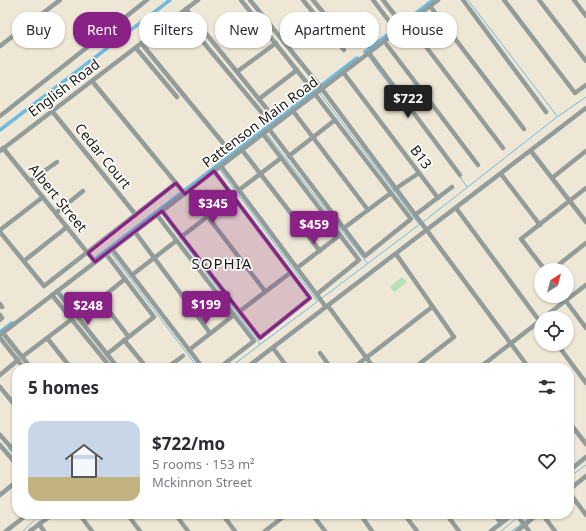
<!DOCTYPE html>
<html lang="en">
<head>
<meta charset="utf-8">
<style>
  :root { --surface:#fff; --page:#f2f2f3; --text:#2b2b33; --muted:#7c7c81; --line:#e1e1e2; --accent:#892187 }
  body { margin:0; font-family:"Noto Sans",sans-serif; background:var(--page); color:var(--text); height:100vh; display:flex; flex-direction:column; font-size:15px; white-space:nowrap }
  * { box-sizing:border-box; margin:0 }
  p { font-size:13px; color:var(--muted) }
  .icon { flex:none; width:22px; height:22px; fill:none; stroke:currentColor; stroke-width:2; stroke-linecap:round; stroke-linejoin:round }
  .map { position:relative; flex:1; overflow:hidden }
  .sheet { position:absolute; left:12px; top:363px; width:562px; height:156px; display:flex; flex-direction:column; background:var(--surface); border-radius:16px; box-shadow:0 1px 3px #0004 }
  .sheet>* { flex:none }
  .guide { position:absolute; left:12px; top:12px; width:562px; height:36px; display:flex; gap:8px }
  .needle { width:26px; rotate:36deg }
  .buttons { position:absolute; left:534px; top:263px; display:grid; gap:8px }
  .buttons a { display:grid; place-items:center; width:40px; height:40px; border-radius:50%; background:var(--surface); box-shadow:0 1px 3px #0004; font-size:20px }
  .price { position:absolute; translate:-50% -34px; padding:0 9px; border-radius:4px; background:var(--accent); color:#fff; font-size:13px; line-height:26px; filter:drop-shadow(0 1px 2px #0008) }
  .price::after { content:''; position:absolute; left:50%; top:24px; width:12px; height:9px; margin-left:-6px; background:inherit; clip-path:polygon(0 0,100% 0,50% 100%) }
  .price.active { background:#222; color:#fff }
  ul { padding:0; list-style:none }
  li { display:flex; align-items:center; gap:12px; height:100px; padding:0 16px }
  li+li { border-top:1px solid var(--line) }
  li span { display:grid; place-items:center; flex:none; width:112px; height:80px; border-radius:12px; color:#555 }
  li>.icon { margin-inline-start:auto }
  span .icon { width:48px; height:48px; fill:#fffc; stroke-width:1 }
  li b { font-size:17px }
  h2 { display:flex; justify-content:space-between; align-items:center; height:48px; padding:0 16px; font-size:17px }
  .tag { padding:0 14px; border-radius:16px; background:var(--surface); box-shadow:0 1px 3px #0004; font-size:14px; line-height:36px }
  .tag.active { background:var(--accent); color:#fff }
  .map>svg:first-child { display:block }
</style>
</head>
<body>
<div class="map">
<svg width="586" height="531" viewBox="0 0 586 531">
  <rect width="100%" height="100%" fill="#efe7d5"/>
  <path fill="#b8deb7" d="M402 277 407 282 394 292 390 287Z"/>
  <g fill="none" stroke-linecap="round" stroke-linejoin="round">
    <g stroke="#6fbbdf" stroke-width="1">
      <path d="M468 0 557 116"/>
      <path d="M368 56 404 104"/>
      <path d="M319 92 419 224"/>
      <path d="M266 133 367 263"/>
      <path d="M220 170 317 301"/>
      <path d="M460 177 467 187"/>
      <path d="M162 214 260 344"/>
      <path d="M423 222 557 117 586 97"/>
      <path d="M110 252 198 368"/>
      <path d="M322 298 420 224"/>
      <path d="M229 368 318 301"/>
      <path d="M8 448 17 458"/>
      <path d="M569 477 586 465"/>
      <path d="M524 522 534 514"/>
      <path d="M23 531 41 514"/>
      <path d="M501 531 517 518"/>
      <path d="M512 531 521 524"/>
    </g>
    <g stroke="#6fbbdf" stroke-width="3.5">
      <path d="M365 52 433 0"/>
      <path d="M0 130 170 0"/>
      <path d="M94 260 357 58"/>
      <path d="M0 332 12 323"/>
    </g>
    <g stroke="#929c9a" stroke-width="4.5">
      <path d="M241 0 307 83"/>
      <path d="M250 0 322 89 529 368"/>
      <path d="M303 0 344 50"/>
      <path d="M313 0 349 44"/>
      <path d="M373 0 389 21"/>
      <path d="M383 0 394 14"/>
      <path d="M463 0 546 112"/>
      <path d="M504 0 575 93 586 85"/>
      <path d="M539 0 586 61"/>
      <path d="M574 0 586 16"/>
      <path d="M430 6 524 129"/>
      <path d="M186 9 267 109"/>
      <path d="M180 14 262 113"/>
      <path d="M408 23 503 148"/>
      <path d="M384 41 478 165"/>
      <path d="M141 43 223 143"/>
      <path d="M0 46 60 0"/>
      <path d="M136 48 177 97"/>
      <path d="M369 53 460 175"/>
      <path d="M238 71 276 43"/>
      <path d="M343 72 438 198"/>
      <path d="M92 81 185 194"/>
      <path d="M259 99 297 70"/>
      <path d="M52 111 136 215"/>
      <path d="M293 111 368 210 391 193"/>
      <path d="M0 116 147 0"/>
      <path d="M269 129 365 256 411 219 315 94"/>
      <path d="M263 134 359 260 317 294"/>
      <path d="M3 148 95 262"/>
      <path d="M242 150 320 251"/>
      <path d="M0 151 198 0"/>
      <path d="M531 151 586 222"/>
      <path d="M289 156 335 120"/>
      <path d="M221 166 326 307"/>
      <path d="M501 174 540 225"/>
      <path d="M552 178 586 151"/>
      <path d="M30 181 57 162"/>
      <path d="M395 189 419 173"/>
      <path d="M239 190 281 158"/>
      <path d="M456 208 541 323"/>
      <path d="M162 211 260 338 310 298 214 171"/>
      <path d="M56 213 83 191"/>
      <path d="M157 215 254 341 219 368"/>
      <path d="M415 215 452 187"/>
      <path d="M208 217 265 291"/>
      <path d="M344 228 368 210"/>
      <path d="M0 230 43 197"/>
      <path d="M0 232 44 286 176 183"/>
      <path d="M135 232 210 333"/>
      <path d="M181 237 233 197"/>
      <path d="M112 249 203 368"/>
      <path d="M106 254 154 317 107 354"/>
      <path d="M396 254 454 337 414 368"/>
      <path d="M24 261 67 227"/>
      <path d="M297 268 340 235"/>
      <path d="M545 270 521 239 586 188"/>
      <path d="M552 270 586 243"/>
      <path d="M132 275 176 241"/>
      <path d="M57 291 118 368"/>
      <path d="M52 295 111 368"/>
      <path d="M100 299 128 336"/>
      <path d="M566 301 586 328"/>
      <path d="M0 304 2 307"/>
      <path d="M328 306 374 368"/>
      <path d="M240 311 290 273"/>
      <path d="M0 315 2 318 0 320"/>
      <path d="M78 317 125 279"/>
      <path d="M543 318 586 285"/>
      <path d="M3 333 31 368"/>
      <path d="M0 335 438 0"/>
      <path d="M0 338 24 368"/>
      <path d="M47 338 71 368"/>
      <path d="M124 340 147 368"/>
      <path d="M557 344 586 383"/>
      <path d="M273 348 288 368"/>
      <path d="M189 350 234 315"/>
      <path d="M320 353 331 368"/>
      <path d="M22 357 72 319"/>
      <path d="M166 368 183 356"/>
      <path d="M246 368 586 108"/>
      <path d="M353 368 432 307"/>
      <path d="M479 368 541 320"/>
      <path d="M0 375 18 360"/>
      <path d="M0 387 17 408"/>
      <path d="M569 422 586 444"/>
      <path d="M0 435 17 454"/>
      <path d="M0 445 17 465"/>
      <path d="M569 471 586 457"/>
      <path d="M569 490 586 476"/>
      <path d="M569 492 586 515"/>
      <path d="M0 495 17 481"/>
      <path d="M79 514 92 531"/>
      <path d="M127 514 140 531"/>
      <path d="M175 514 188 531"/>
      <path d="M222 514 235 531"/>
      <path d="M312 514 325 531"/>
      <path d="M360 514 372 531"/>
      <path d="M404 514 417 531"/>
      <path d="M446 514 459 531"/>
      <path d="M494 514 501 523"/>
      <path d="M516 514 529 531"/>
      <path d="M542 514 555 531"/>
      <path d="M39 524 44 531"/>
      <path d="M6 531 28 514"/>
      <path d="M30 531 53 514"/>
      <path d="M265 531 287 514"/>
      <path d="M491 531 513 514"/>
      <path d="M517 531 538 514"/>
    </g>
  </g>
  <path fill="#892187" fill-opacity="0.2" stroke="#892187" stroke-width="3" stroke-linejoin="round" d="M214 171 310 298 260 338 162 211 95 262 88 253 176 183 185 194Z"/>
  <g text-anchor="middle" stroke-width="3.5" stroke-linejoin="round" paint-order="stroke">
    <g font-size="14" fill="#1c1913" stroke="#fff">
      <text transform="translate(64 88) rotate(-37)" y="5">English Road</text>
      <text transform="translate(260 122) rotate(-37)" y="5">Pattenson Main Road</text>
      <text transform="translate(103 156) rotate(51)" y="5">Cedar Court</text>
      <text transform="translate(421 157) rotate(53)" y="5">B13</text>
      <text transform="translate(58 198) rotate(51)" y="5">Albert Street</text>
    </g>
    <g font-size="15" letter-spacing="1" fill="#1c1913" stroke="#fff">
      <text x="222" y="269">SOPHIA</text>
    </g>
  </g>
</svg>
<div class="buttons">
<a><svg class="needle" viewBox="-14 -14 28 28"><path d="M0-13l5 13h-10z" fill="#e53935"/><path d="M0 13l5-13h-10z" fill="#7c7c81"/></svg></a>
<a><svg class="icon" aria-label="locate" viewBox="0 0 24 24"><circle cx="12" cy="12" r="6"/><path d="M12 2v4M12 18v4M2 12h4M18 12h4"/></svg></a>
</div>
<b class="price active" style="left:408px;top:119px">$722</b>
<b class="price" style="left:213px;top:224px">$345</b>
<b class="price" style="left:314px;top:245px">$459</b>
<b class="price" style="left:206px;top:325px">$199</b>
<b class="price" style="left:88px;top:326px">$248</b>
<div class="guide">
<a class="tag">Buy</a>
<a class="tag active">Rent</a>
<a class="tag">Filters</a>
<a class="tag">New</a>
<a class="tag">Apartment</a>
<a class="tag">House</a>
</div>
<section class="sheet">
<h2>5 homes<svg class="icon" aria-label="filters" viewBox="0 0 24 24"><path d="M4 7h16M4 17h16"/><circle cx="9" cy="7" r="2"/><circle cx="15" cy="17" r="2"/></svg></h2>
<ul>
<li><span style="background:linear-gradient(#c9d6e8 70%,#c2b280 0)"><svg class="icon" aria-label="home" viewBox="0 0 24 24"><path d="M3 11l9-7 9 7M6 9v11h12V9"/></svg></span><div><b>$722/mo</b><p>5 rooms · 153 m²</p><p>Mckinnon Street</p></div><svg class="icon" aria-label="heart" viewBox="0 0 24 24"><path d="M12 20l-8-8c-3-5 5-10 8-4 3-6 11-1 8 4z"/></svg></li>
</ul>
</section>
</div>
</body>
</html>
